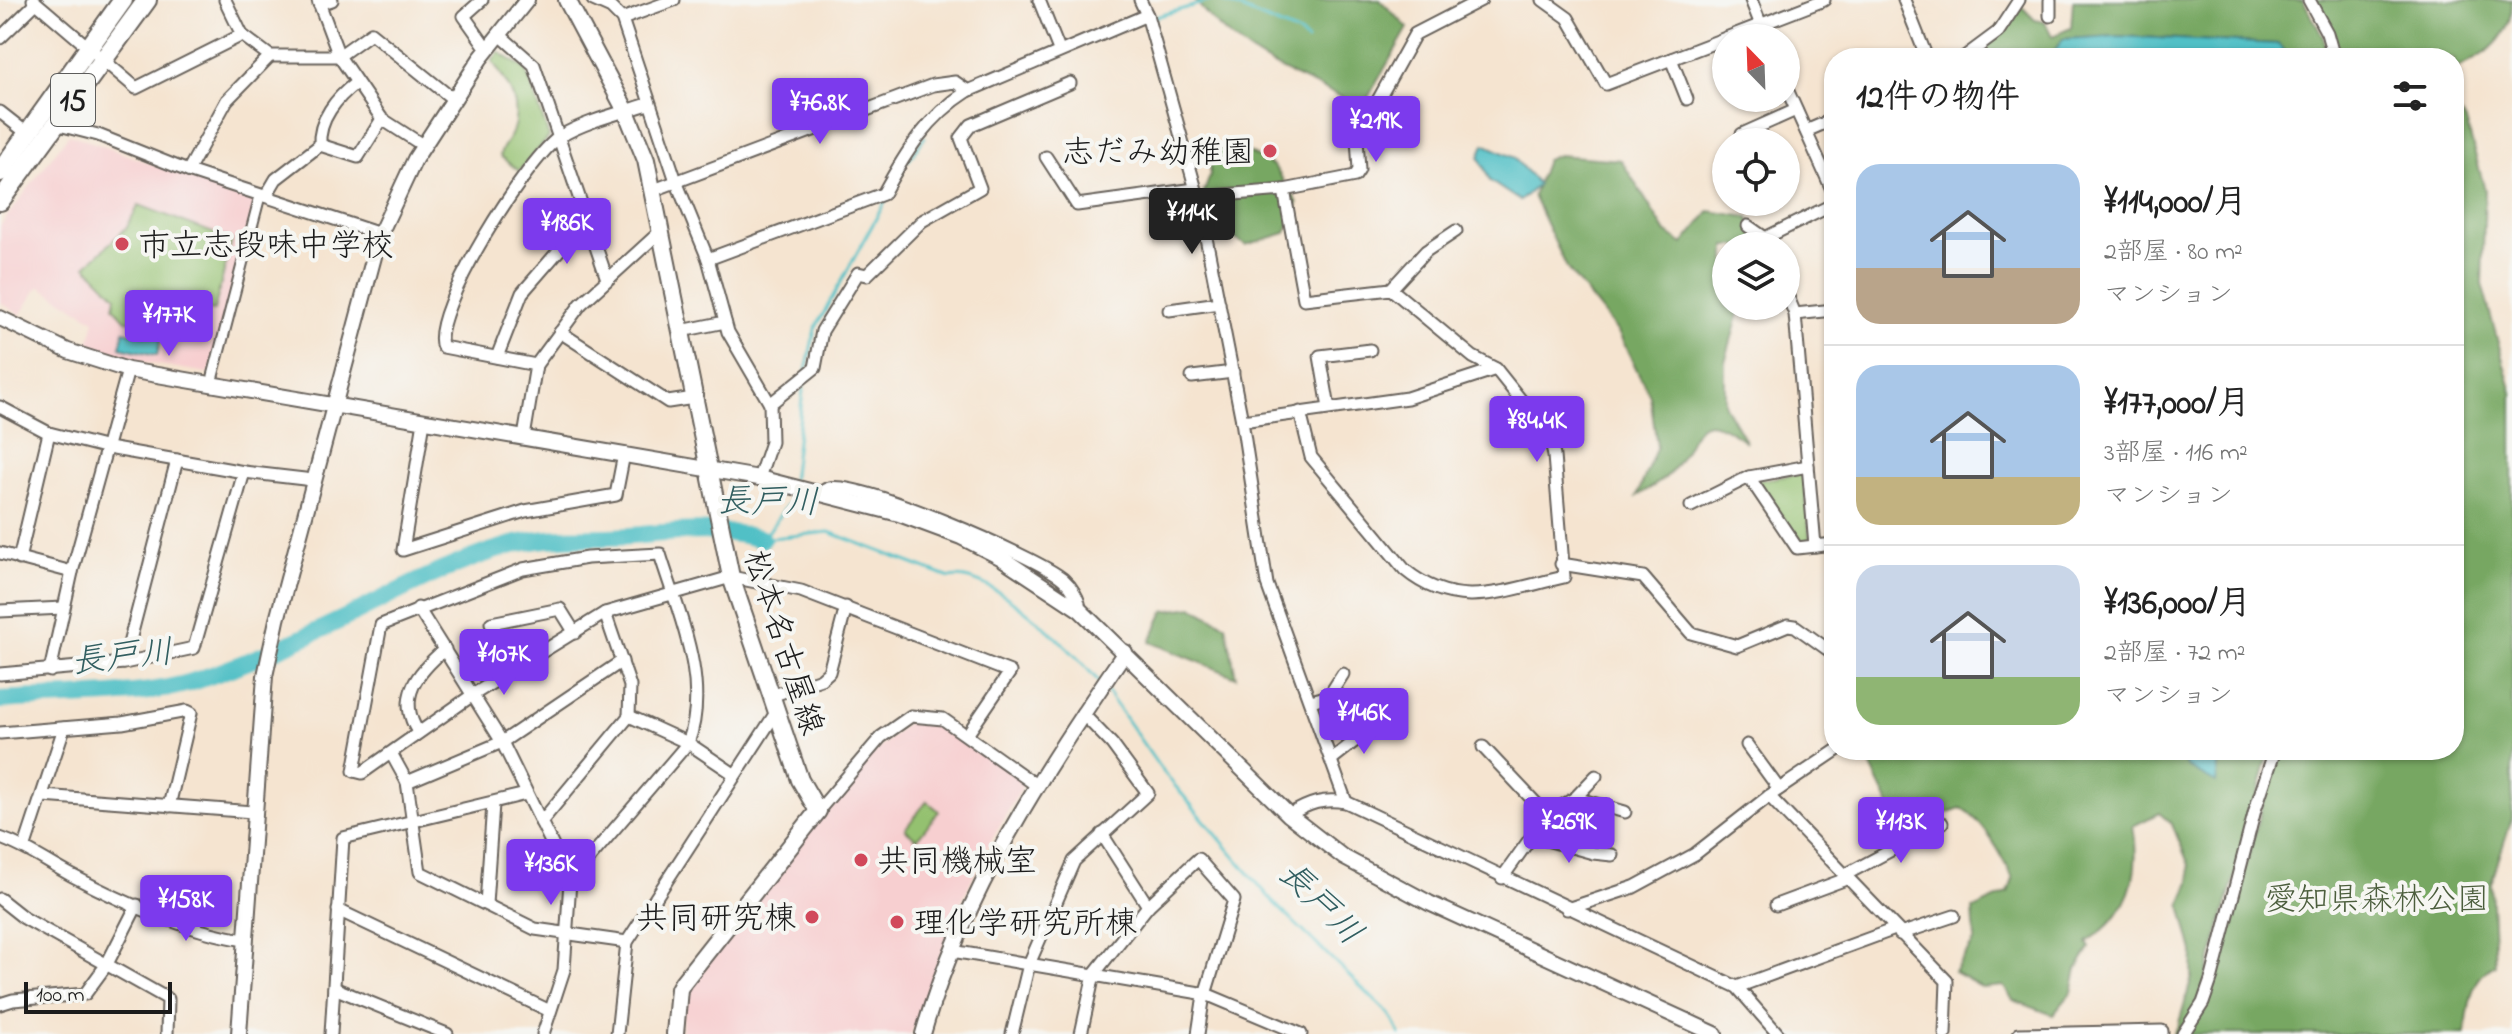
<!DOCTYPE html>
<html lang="ja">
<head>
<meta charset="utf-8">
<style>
  :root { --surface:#fff; --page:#f2f2f2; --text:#222; --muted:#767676; --line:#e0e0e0; --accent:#7c3aed }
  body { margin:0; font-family:"Indie Flower","Klee One",sans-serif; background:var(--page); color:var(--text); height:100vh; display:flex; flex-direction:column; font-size:30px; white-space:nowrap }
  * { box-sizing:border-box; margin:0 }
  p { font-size:26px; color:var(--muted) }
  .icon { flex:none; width:44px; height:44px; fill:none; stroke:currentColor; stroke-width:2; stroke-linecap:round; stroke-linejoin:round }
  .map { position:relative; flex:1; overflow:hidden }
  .drawer { position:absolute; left:1824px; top:48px; width:640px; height:712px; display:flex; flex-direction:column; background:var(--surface); border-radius:32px; box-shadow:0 2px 6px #0004 }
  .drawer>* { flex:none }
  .needle { width:52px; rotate:337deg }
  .tools { position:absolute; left:1712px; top:24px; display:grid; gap:16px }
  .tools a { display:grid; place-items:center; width:88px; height:88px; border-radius:50%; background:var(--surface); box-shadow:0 2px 6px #0004; font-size:40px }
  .scale { position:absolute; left:24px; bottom:20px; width:148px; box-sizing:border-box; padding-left:8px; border:4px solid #1c1c1c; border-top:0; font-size:22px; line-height:28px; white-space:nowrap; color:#1c1c1c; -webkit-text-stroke:6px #f6f6f2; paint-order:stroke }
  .price { position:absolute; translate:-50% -68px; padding:0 18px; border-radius:8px; background:var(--accent); color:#fff; font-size:26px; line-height:52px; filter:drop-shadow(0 2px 4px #0008) }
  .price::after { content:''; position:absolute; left:50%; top:48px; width:24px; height:18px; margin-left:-12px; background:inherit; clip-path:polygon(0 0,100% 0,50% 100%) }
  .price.on { background:#222; color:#fff }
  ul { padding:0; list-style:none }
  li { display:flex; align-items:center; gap:24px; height:200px; padding:0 32px }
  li+li { border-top:2px solid var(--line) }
  li span { display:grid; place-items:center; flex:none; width:224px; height:160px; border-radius:24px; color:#555 }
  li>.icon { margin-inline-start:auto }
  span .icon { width:96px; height:96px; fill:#fffc; stroke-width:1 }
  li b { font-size:34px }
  h2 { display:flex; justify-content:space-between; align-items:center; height:96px; padding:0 32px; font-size:34px }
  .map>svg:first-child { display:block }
</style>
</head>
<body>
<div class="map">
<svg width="2512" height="1034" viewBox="0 0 2512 1034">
  <rect width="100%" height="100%" fill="#f6f6f2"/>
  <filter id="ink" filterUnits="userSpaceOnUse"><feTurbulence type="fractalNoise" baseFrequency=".0125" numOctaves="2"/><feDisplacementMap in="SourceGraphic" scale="16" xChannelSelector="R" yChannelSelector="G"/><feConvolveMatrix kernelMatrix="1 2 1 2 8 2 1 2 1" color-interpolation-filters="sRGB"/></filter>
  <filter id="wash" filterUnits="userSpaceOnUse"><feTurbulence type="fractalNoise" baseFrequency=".006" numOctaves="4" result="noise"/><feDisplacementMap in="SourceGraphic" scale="32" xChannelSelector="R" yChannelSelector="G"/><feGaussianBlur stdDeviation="1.8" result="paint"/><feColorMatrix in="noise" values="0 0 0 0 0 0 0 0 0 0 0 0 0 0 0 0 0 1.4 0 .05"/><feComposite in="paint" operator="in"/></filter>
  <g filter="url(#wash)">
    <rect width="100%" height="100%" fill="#f5e4d0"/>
    <g fill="#f7cfd0">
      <path d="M69 134 256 201 211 370 207 373 148 363 89 344 95 320 39 286 20 315 0 302V226Z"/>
      <path d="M911 719 941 721 1021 778 1023 785 985 851 957 911 911 1034H681L685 987 865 762Z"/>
    </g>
    <g fill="#94c16f" stroke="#586e46" stroke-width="2">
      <path d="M499 52 526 70 549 137 519 171 500 156C501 147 508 142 512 133 523 104 508 84 492 61Z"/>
      <path d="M139 205 232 240 214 311 188 306 181 331 126 320 114 307 116 296 86 266 126 228Z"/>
      <path d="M1799 474 1804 478 1810 540 1803 543 1754 481Z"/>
      <path d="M927 801 939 811 917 839 905 829Z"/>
    </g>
    <g fill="#77a762" stroke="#4a623f" stroke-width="2">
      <path d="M1195 0H1380L1408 28 1363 106C1299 78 1238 58 1195 0Z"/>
      <path d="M2073 0H2303L2323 37 2328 58H2292L2278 44 2118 36 2063 39 2049 58H1966L2022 7 2035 20 2045 22 2052 36 2071 28Z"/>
      <path d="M2314 0H2512C2512 38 2488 55 2454 69V58H2340L2333 34Z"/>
      <path d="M2454 105 2466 121 2485 190 2482 284 2512 393V818L2491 883 2495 965C2467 980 2470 1009 2465 1034H2188L2207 1006 2278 750H2454Z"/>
      <path d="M1239 147 1274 166 1298 203 1286 233 1246 245 1218 229 1202 197 1210 176 1211 151Z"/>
      <path d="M1558 155 1621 160 1665 231 1683 244 1710 211 1748 217 1759 242 1757 246H1726V306H1741L1725 362V406L1746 442C1689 399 1700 439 1669 474 1661 483 1648 489 1637 496L1657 446 1650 396 1618 332 1568 270 1533 196 1546 160Z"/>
      <path d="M1193 607 1226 625 1236 677 1150 642 1164 611Z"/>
      <path d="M1863 750H2175L2188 767 2215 779 2220 750H2270L2198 1005 2179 1034H2173L2178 1026 2192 977 2193 952 2181 905 2190 881 2189 865 2172 824 2159 813 2133 826C2142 875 2129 915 2087 942L2090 948 2077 969 2072 992 2053 1015 2013 1000 2003 986 1983 988 1954 972 1975 940 1973 909 2008 893 2013 879C2004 857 1981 817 1960 808L1919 824 1891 808Z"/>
    </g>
    <g fill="#51c0c6" stroke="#366e71" stroke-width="2">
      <path d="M2118 36 2278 44 2292 58H2049L2063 39Z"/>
      <path d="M1484 144 1513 157 1538 184 1520 201 1490 181 1479 157Z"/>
      <path d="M124 331 161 339 157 355 120 347Z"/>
      <path d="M2175 750H2220L2216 783 2188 767Z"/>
    </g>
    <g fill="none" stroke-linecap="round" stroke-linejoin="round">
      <g stroke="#51c0c6" stroke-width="3">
        <path d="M1220 0 1300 34 1307 41"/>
        <path d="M1152 18 1213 0"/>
        <path d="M909 160 925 137"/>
        <path d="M806 371 815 329 901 173"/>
        <path d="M792 482 804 382"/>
        <path d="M764 538 789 502 791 490"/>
        <path d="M762 539 829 532 950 578C992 569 1073 651 1100 683"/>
        <path d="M1105 689 1160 768 1274 903 1391 1016 1400 1034"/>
      </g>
      <path stroke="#51c0c6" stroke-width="18" d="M0 700C59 696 144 699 198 680 250 662 300 640 349 616 401 590 453 562 509 546 553 533 598 540 642 535 683 531 721 528 762 539"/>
    </g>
  </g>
  <g filter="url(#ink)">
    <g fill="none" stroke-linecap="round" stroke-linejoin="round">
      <g stroke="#68625b" stroke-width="13">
        <path id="pedestrian" d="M213 376 260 196"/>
      </g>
      <g stroke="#68625b" stroke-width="15">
        <g id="minor">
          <path d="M33 0 136 88 242 35"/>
          <path d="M225 0 242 35 270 56H339L371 33 454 100"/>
          <path d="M318 0 339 56 382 119 424 146"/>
          <path d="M482 0 464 16 488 50"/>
          <path d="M593 0 611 8 622 19 676 181 708 259 728 332 770 404 771 442 759 478"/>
          <path d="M1039 0 1059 50"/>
          <path d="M1140 0 1147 15"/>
          <path d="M1543 0 1568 18 1606 84 1726 38"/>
          <path d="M1751 0 1761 25"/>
          <path d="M1904 0 1927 58"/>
          <path d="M2309 0 2327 33 2334 58"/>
          <path d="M319 4 332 0"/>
          <path d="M2050 16V0"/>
          <path d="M622 19 674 0"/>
          <path d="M500 35 534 65 607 279"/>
          <path d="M0 38 34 5"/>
          <path d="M1726 38 1824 0"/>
          <path d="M1963 58 1998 32 2019 0"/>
          <path d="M1671 59 1687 99"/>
          <path d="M1786 87 1834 194"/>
          <path d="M0 112 28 134"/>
          <path d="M55 124 98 135 188 171 380 234"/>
          <path d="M1806 131 1834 119"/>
          <path d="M1742 134 1796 110"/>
          <path d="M320 145C318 120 337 97 356 83"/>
          <path d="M1046 157 1077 205 1195 189"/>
          <path d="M188 171 227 100 270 56"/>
          <path d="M654 190 933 85 955 82 968 91"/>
          <path d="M1284 190 1304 299 1391 289 1473 357 1496 369 1540 424 1551 440 1554 456 1564 577C1505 590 1457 613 1405 570L1311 457 1300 412"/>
          <path d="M266 196 276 179 320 145 358 157 382 119"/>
          <path d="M1198 197 1284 190 1355 176 1359 170 1357 138 1415 34 1481 0"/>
          <path d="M1748 226 1765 238"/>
          <path d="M1768 246 1765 238 1834 204"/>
          <path d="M708 259 883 194C906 152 927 117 968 91L1147 15 1198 197 1242 421 1267 584 1346 802"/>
          <path d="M1391 289 1426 251 1456 231"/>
          <path d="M1786 292 1795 314 1815 546 1834 544"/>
          <path d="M1169 310 1219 303"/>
          <path d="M1795 314 1834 310"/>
          <path d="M681 331 725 322"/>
          <path d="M560 332 668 402 694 398"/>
          <path d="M497 357 522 293 587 218"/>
          <path d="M536 365 443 347C427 316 529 155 561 136 586 121 621 113 648 104"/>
          <path d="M1192 377 1233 372"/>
          <path d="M770 404 815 368 822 331 858 273 867 275 922 221 980 188 961 138 971 125 1070 83"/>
          <path d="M0 407 49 433 108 448 244 472 313 480"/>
          <path d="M1329 408 1320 356 1370 350"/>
          <path d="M424 421 403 550 525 511 616 495 624 454"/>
          <path d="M1242 421 1407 398 1496 369"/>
          <path d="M524 437 536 365 581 304 662 230"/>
          <path d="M1749 477 1797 548 1815 546"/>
          <path d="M818 494C822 492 825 489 829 488 858 480 1037 557 1063 579 1071 586 1080 599 1080 610"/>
          <path d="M1691 506 1749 477 1808 466"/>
          <path d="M0 553 72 572"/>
          <path d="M19 559 49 433"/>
          <path d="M1561 564 1643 577 1691 633 1737 646 1788 625 1795 626 1834 654"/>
          <path d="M418 608 502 742 570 881 564 970 543 1034"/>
          <path d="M0 611 63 608"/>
          <path d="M124 663 177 460"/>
          <path d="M517 669 491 623 560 609 575 633"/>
          <path d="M50 671 72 572 128 370"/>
          <path d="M0 674 124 663 194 648 244 472"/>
          <path d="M771 696 821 679 829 672 846 607"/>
          <path d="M1311 701 1329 696 1343 674"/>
          <path d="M629 716 688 743 734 774"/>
          <path d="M418 732C396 697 418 672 445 649"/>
          <path d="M0 733 122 723 187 711 191 713 169 806"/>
          <path d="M1747 745 1779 789"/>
          <path d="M1483 747 1547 815"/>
          <path d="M391 753 407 782 502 742 622 661"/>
          <path d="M1332 759 1374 726"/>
          <path d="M407 782 420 872 535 929 627 942"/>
          <path d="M43 796 253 812"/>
          <path d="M1769 796 1947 981 1945 1034"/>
          <path d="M1575 798 1625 812"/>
          <path d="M818 811 881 737 911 716 943 719 1036 785"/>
          <path d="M1289 815C1309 803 1323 798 1346 802L1737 987 1778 1034"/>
          <path d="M541 822 629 716 630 686 605 613"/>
          <path d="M1102 834 1148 906"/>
          <path d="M1532 836 1593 853 1612 855"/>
          <path d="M0 838C27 847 46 862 71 875 124 903 185 931 245 940"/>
          <path d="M25 846 64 728"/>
          <path d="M1843 876 1942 823"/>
          <path d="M1502 878 1547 815 1575 798 1596 776"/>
          <path d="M570 881 688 743C711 682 678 613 660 554L587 558 523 569 381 625 354 771 362 773 474 694 605 613 731 577 801 591 1010 672 967 735"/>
          <path d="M0 899 24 918 168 999 167 1034"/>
          <path d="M486 904 493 804"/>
          <path d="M1776 905 1846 879"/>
          <path d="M1567 909 1634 887 1695 854 1769 796 1837 750"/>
          <path d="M338 910 550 1011"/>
          <path d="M1900 934 1954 916"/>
          <path d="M952 951 1206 994 1301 1034"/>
          <path d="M1737 987 1895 929"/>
          <path d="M334 988 447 1034"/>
          <path d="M0 1004 13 1000 85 994 107 964 137 905"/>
          <path d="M331 1034 343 838 526 794"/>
          <path d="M617 1034 627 942 777 711"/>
          <path d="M1012 1034 1029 964 1074 861 1148 793 1112 744 1082 713"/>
          <path d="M1081 1034 1094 974 1148 906 1198 859 1234 900 1203 1001 1198 1034"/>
          <path d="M2019 1034 2162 1031V1034"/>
          <path d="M2183 1034 2203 1003 2212 977 2255 810 2275 750"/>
        </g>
      </g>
      <g stroke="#68625b" stroke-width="18">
        <g id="tertiary">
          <path d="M0 318 68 351 128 370 759 478 899 514 961 537 1000 557 1080 610 1289 815 1343 857 1429 903 1715 1034"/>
          <path d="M239 1034 265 676 277 620 380 234 415 159 480 59 527 0"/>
          <path d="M923 1034C964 890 1042 774 1125 652"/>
        </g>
      </g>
      <g stroke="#68625b" stroke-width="20">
        <path id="secondary" d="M567 0 626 111 646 160 731 577 800 780 818 811 683 982 679 989 675 1034"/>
      </g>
      <g stroke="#68625b" stroke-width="22">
        <g id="primary">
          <path d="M0 172 123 0"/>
          <path d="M0 201 147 0"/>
        </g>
      </g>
      <use href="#pedestrian" stroke="#fff" stroke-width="9"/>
      <use href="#minor" stroke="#fff" stroke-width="11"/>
      <use href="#tertiary" stroke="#fff" stroke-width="14"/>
      <use href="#secondary" stroke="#fff" stroke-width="16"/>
      <use href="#primary" stroke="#fff" stroke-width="18"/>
    </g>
  </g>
  <g fill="#d1495b" stroke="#f6f6f2" stroke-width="3">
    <circle cx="1270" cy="151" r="8"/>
    <circle cx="122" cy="244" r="8"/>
    <circle cx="861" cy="860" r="8"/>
    <circle cx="812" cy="917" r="8"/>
    <circle cx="897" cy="922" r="8"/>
  </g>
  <g text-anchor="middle" stroke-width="8" stroke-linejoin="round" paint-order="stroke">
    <rect fill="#f6f6f2" stroke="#5d5d5c" stroke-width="2" x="51" y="74" width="44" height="52" rx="6"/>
    <g font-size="30" font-weight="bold" fill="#1c1c1c">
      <text x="73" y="110">15</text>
    </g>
    <g font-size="32" fill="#1c1c1c" stroke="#f6f6f2" text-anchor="start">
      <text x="1254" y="162" text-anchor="end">志だみ幼稚園</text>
      <text x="138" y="255">市立志段味中学校</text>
      <text x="877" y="871">共同機械室</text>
      <text x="796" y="928" text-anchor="end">共同研究棟</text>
      <text x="913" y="933">理化学研究所棟</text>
    </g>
    <g font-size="32" fill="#1c1c1c" stroke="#f6f6f2">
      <text transform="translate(785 642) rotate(72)" y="11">松本名古屋線</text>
    </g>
    <g font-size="32" fill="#4c5e3d" stroke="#f6f6f2">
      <text x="2377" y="909">愛知県森林公園</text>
    </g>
    <g font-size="34" font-style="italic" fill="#315e60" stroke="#f6f6f2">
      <text transform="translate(768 500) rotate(1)" y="12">長戸川</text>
      <text transform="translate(122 655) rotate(-6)" y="12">長戸川</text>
      <text transform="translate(1322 902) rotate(45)" y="12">長戸川</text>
    </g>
  </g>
</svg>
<div class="tools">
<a><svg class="needle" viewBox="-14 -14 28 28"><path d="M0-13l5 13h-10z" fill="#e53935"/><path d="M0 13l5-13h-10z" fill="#767676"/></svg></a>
<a><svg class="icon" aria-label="locate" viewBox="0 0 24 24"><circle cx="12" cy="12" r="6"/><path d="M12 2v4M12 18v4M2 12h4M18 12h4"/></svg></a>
<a><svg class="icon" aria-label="layers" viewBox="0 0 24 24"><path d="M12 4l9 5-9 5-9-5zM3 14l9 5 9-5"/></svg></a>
</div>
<div class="scale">100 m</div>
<b class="price" style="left:820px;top:146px">¥76.8K</b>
<b class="price" style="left:1376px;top:164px">¥219K</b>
<b class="price on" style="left:1192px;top:256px">¥114K</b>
<b class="price" style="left:567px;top:266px">¥186K</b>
<b class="price" style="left:169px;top:358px">¥177K</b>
<b class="price" style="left:1537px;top:464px">¥84.4K</b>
<b class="price" style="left:504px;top:697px">¥107K</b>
<b class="price" style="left:1364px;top:756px">¥146K</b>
<b class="price" style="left:1569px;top:865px">¥269K</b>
<b class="price" style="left:1901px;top:865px">¥113K</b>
<b class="price" style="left:551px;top:907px">¥136K</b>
<b class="price" style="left:186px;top:943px">¥158K</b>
<section class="drawer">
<h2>12件の物件<svg class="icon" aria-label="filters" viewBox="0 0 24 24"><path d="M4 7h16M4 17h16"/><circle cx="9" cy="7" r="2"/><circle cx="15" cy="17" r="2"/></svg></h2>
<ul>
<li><span style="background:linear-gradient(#a9c7e8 65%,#b9a48a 0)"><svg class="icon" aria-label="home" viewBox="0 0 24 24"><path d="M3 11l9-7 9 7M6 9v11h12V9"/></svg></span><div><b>¥114,000/月</b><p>2部屋 · 80 m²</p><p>マンション</p></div></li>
<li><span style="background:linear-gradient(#a9c7e8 70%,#c2b280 0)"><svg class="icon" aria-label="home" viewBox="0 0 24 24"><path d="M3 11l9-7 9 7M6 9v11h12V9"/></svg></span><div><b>¥177,000/月</b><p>3部屋 · 116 m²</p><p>マンション</p></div></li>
<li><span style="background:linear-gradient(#c9d6e8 70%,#8fb573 0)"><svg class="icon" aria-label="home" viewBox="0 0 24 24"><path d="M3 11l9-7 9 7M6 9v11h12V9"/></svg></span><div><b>¥136,000/月</b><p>2部屋 · 72 m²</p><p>マンション</p></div></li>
</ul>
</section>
</div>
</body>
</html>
